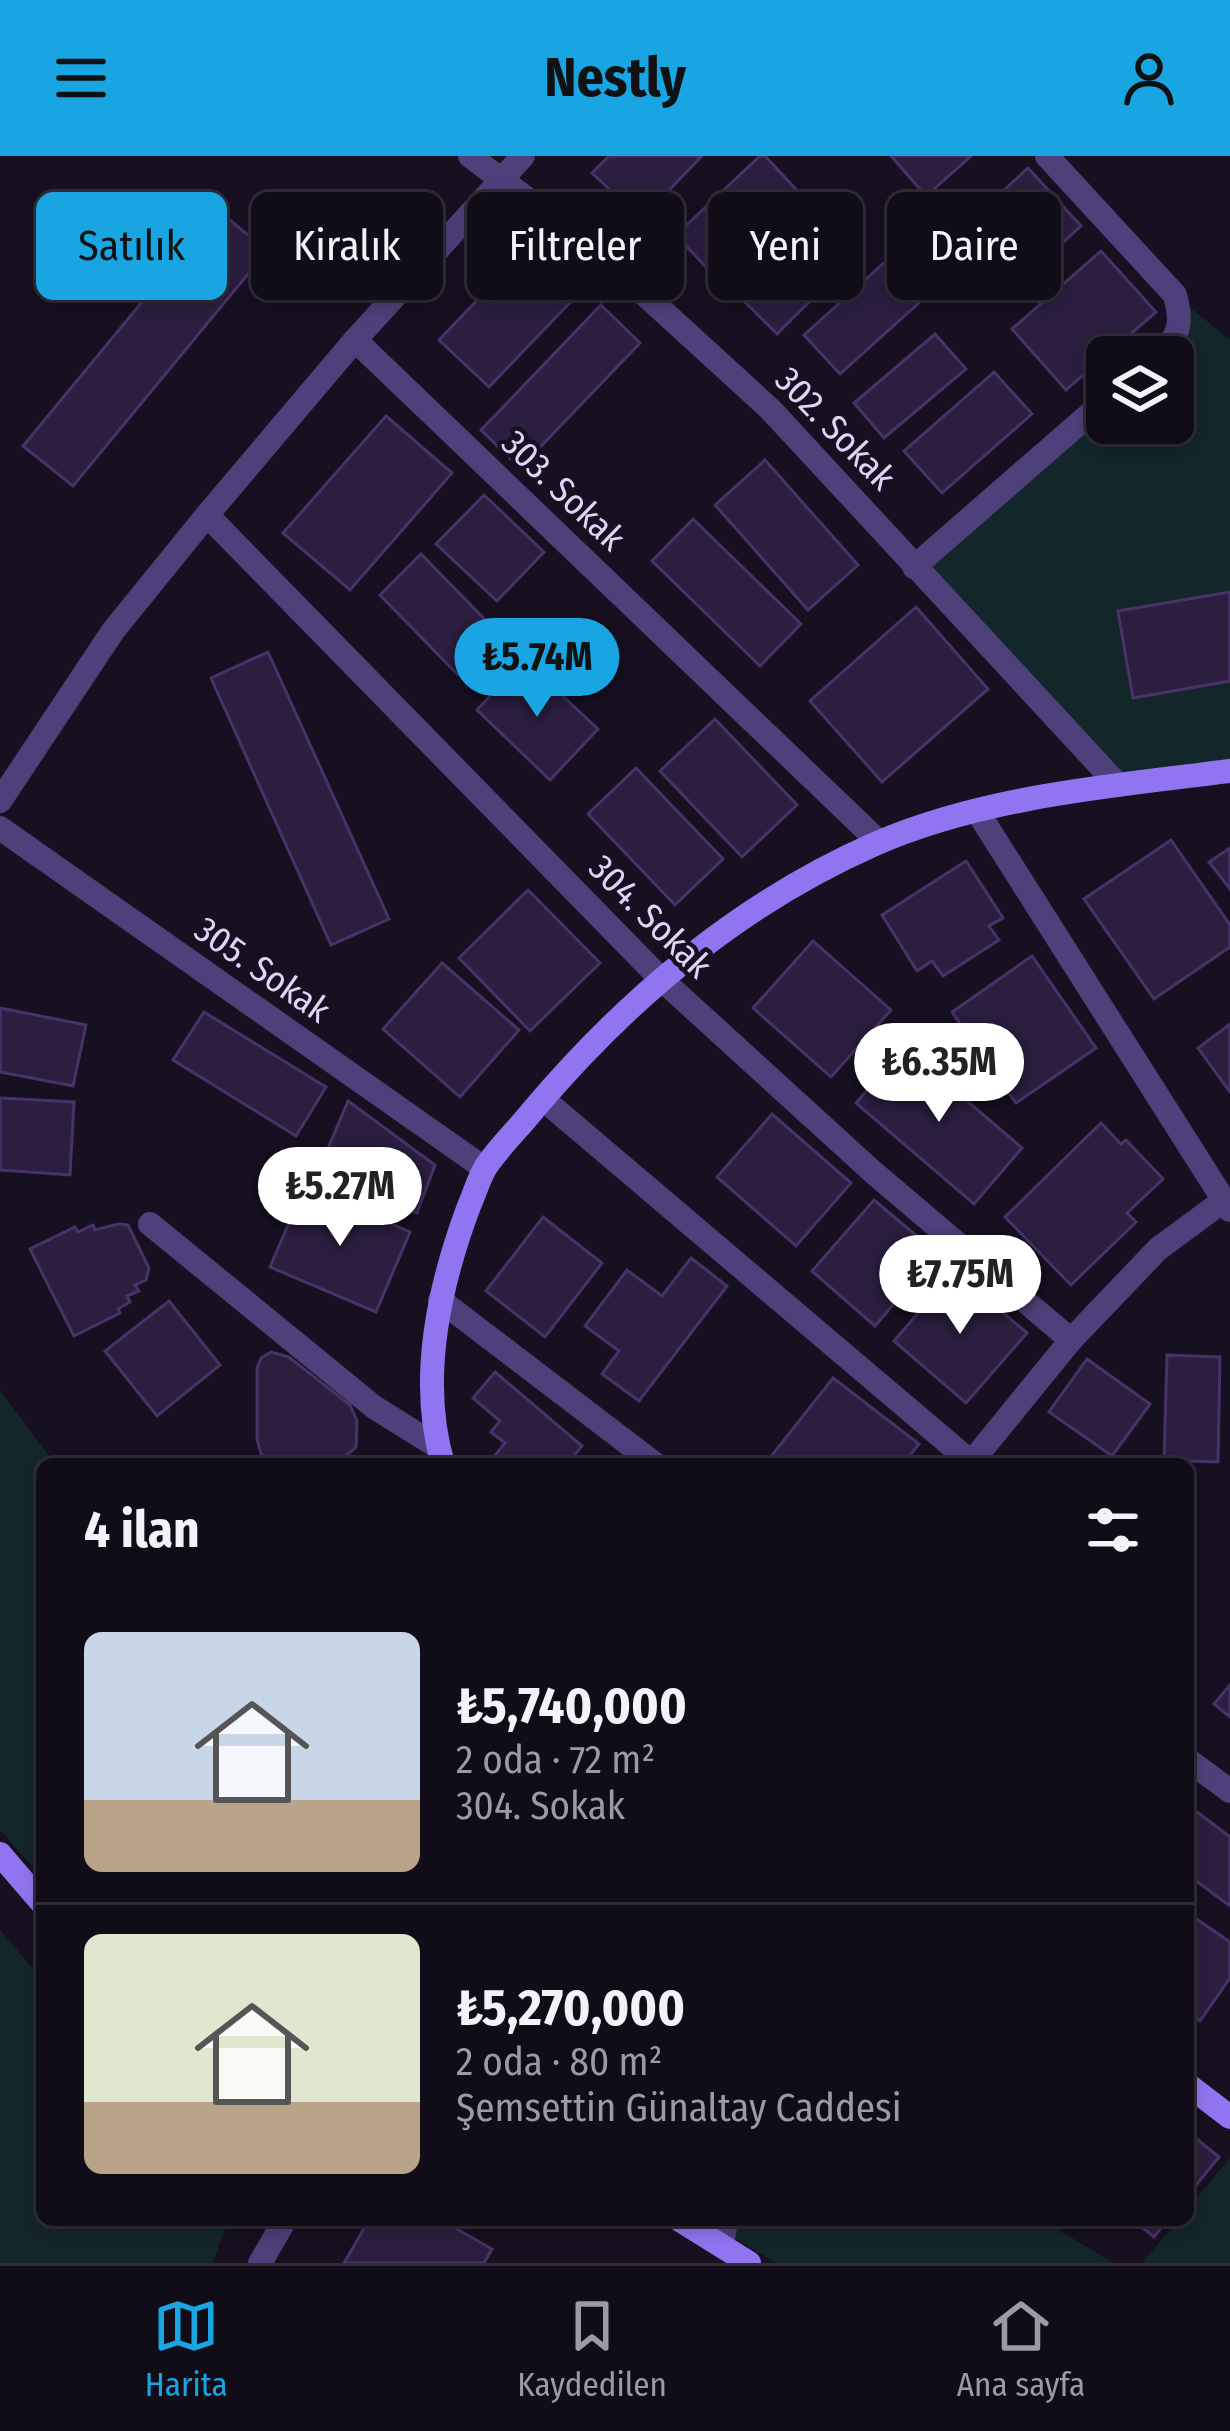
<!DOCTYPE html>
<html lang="tr">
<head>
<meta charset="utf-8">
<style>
  :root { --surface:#100c18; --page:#191521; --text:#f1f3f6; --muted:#9c9ba2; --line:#302c37; --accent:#19a5e1 }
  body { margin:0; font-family:"Fira Sans Condensed",sans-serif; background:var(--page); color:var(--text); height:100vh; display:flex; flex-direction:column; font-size:45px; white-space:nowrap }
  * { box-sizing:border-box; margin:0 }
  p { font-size:39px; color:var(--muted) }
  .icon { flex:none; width:66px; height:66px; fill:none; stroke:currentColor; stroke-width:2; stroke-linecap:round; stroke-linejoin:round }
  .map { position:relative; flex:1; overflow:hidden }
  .details { position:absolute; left:36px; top:1302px; width:1158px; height:768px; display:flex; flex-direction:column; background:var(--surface); border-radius:18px; box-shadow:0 6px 18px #0003,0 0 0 3px var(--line) }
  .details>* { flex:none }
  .banner { position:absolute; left:36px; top:36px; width:1158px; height:108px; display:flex; gap:24px }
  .buttons { position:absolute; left:1086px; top:180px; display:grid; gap:24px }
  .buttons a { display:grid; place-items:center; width:108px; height:108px; border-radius:18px; background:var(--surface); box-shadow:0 6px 18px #0003,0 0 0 3px var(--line); font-size:60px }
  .price { position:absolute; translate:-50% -102px; padding:0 27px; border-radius:42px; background:#fff; color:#222; font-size:39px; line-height:78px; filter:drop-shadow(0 3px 6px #0008) }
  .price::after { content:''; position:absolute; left:50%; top:72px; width:36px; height:27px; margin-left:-18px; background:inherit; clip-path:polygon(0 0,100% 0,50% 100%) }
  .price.on { background:var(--accent); color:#111 }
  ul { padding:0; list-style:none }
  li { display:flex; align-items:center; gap:36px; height:300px; padding:0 48px }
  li+li { border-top:3px solid var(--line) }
  li span { display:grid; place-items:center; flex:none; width:336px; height:240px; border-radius:18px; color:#555 }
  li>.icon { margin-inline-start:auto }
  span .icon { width:144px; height:144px; fill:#fffc; stroke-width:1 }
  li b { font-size:51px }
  h2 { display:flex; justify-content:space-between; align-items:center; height:144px; padding:0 48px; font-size:51px }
  .tag { padding:0 42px; border-radius:18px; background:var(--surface); box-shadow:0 6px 18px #0003,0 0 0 3px var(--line); font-size:42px; line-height:108px }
  .tag.on { background:var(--accent); color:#111 }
  header { display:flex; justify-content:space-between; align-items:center; height:156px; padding:0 48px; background:var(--accent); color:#111; font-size:54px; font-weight:700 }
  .tabs { display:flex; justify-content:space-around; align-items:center; height:168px; border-top:3px solid var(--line); background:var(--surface); font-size:33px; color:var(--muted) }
  .tabs a { display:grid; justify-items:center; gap:6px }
  .tabs .on { color:var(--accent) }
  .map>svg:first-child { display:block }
</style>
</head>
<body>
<header><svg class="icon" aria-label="menu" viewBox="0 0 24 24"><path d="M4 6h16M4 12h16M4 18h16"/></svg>Nestly<svg class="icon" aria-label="person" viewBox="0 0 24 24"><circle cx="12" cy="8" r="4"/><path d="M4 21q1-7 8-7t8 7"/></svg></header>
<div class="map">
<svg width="1230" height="2107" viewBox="0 0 1230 2107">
  <rect width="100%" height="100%" fill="#161020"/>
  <g fill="#132629">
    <path d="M1175 139 1230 184V615L1118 629 914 411 1107 243V267H1173Z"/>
    <path d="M0 1234 55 1308H42V1721L0 1674Z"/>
    <path d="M0 1774 42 1823V2064H228L213 2107H0Z"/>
    <path d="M1230 2002V2107H1142L1178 2064H1188V2052Z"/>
    <path d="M704 2064H1043L1113 2107H776Z"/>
  </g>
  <g fill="#2b1e3f" stroke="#483268" stroke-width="3">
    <path d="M609 0H702L641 63 592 17Z"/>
    <path d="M760 0H765L805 43 718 124 676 79Z"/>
    <path d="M891 0H971L926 40Z"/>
    <path d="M1028 12 1081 70 1004 140 951 83Z"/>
    <path d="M218 54 267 95 73 330 23 290Z"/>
    <path d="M820 54 860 95 777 178 736 137Z"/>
    <path d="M535 84 584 132 489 231 439 184Z"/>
    <path d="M1101 95 1156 156 1066 234 1012 173Z"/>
    <path d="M895 97 931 136 840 218 804 179Z"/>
    <path d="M601 149 640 187 520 312 481 274Z"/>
    <path d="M935 178 966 213 884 282 854 247Z"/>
    <path d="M994 216 1032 258 942 337 904 295Z"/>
    <path d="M386 260 452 317 350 434 283 377Z"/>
    <path d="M765 304 858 409 808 454 715 349Z"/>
    <path d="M484 339 544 396 497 445 436 388Z"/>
    <path d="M693 363 801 468 760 510 652 405Z"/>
    <path d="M421 398 500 479 458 519 380 439Z"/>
    <path d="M1230 436V525L1133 542 1118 455Z"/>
    <path d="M916 451 988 533 882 626 810 545Z"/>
    <path d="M268 496 389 763 331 789 211 522Z"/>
    <path d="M524 504 598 573 550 624 477 554Z"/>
    <path d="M715 563 797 649 742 701 660 615Z"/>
    <path d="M636 612 723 703 675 749 588 658Z"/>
    <path d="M1171 684 1230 769V791L1154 843 1084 743Z"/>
    <path d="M1230 692V733L1209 706Z"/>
    <path d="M966 705 1003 762 989 770 999 784 943 820 932 805 917 815 882 759Z"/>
    <path d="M528 734 600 807 530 875 459 802Z"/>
    <path d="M813 785 891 854 831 921 753 852Z"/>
    <path d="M1032 800 1096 892 1016 947 952 856Z"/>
    <path d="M442 807 519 874 460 941 383 873Z"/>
    <path d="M0 852 86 869 73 930 0 916Z"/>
    <path d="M204 856 326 931 296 980 173 904Z"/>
    <path d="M1230 868V936L1198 892Z"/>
    <path d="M904 891 1022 992 974 1048 856 947Z"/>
    <path d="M0 942 74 946 70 1019 0 1014Z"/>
    <path d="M348 945 435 1009 417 1057 318 1016Z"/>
    <path d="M772 958 851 1027 796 1090 717 1021Z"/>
    <path d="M1101 967 1121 988 1126 984 1163 1023 1127 1057 1136 1066 1071 1129 1005 1061Z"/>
    <path d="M305 1030 410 1076 376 1156 270 1111Z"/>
    <path d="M874 1044 937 1097 875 1170 812 1115Z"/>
    <path d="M543 1061 602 1107 545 1181 486 1135Z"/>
    <path d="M118 1068 128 1069 149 1112 146 1124 135 1129 139 1135 127 1140 130 1146 118 1153 120 1157 74 1180 30 1093 75 1071 78 1076 93 1069 95 1074Z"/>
    <path d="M691 1102 727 1130 639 1245 602 1218 619 1195 585 1170 627 1114 662 1140Z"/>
    <path d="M954 1115 1027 1177 966 1247 894 1185Z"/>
    <path d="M169 1145 220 1209 157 1260 105 1195Z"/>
    <path d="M271 1196 289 1201 350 1249 357 1265 356 1291 337 1308H264L257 1283V1212L261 1202Z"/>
    <path d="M1167 1199 1220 1201 1218 1306 1164 1304Z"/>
    <path d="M1087 1203 1150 1248 1112 1300 1049 1256Z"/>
    <path d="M495 1216 582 1290 567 1308H488L505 1287 491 1276 500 1265 473 1242Z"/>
    <path d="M833 1222 919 1288 903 1308H765Z"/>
    <path d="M1230 1529V1561L1214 1548Z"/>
    <path d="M1188 1649 1230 1681V1750L1188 1719Z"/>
    <path d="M1188 1757 1230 1786V1822L1200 1865 1188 1857Z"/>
    <path d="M1188 1976 1219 2001 1188 2039Z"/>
    <path d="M369 2064H441L492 2093 484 2107H344Z"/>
    <path d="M1133 2064H1167L1154 2081Z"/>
  </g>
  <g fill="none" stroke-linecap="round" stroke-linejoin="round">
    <g stroke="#4e407a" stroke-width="24">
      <path d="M470 0 598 96 771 254 1118 629"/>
      <path d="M1047 0 1175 139C1183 169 1180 180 1156 201"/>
      <path d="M355 184 879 686"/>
      <path d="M207 359 660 822 874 1017 1071 1184"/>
      <path d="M914 411 1107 243"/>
      <path d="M0 645 113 475 207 359 355 184 523 0"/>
      <path d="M977 655 1230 1054"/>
      <path d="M0 672 484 1012"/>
      <path d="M543 943 972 1307"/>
      <path d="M150 1068 374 1251 438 1291"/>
      <path d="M440 1144 655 1308"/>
      <path d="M970 1308 1071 1184 1158 1093 1223 1045"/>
      <path d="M1188 1604 1230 1635"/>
      <path d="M722 2089 726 2064"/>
      <path d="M260 2107 285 2064"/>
    </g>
    <g stroke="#9175f0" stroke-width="24">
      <path d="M443 1308C418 1224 439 1130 469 1050 475 1037 479 1021 487 1009 501 989 519 972 534 953 628 842 741 747 875 688 985 640 1113 630 1230 615"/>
      <path d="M0 1698 42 1747"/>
      <path d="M1188 1929 1230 1961"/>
      <path d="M680 2064 749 2107"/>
    </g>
  </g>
  <g text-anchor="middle" stroke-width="9" stroke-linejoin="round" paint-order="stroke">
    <g font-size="36" fill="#e0d4fa" stroke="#161020">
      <text transform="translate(836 272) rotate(46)" y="13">302. Sokak</text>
      <text transform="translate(564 334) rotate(44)" y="13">303. Sokak</text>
      <text transform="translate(651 760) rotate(45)" y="13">304. Sokak</text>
      <text transform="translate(263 813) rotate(35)" y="13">305. Sokak</text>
    </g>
  </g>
</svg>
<div class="buttons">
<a><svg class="icon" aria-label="layers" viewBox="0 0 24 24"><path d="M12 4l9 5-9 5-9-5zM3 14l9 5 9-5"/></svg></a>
</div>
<b class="price on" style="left:537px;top:564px">₺5.74M</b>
<b class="price" style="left:939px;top:969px">₺6.35M</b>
<b class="price" style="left:340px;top:1093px">₺5.27M</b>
<b class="price" style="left:960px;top:1181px">₺7.75M</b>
<div class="banner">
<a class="tag on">Satılık</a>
<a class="tag">Kiralık</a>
<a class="tag">Filtreler</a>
<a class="tag">Yeni</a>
<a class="tag">Daire</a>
</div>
<section class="details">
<h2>4 ilan<svg class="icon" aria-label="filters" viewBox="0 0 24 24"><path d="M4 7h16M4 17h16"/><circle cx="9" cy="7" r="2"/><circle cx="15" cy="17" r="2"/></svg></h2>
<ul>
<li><span style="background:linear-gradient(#c9d6e8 70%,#b9a48a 0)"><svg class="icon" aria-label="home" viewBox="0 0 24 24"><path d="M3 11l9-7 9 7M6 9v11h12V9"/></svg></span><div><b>₺5,740,000</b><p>2 oda · 72 m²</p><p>304. Sokak</p></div></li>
<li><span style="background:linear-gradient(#dfe7d0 70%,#b9a48a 0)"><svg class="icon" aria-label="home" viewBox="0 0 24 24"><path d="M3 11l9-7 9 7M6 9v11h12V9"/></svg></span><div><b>₺5,270,000</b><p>2 oda · 80 m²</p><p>Şemsettin Günaltay Caddesi</p></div></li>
</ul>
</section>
</div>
<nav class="tabs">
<a class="on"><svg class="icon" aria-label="map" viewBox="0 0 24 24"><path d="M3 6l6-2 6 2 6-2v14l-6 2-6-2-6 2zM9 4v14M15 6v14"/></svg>Harita</a>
<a><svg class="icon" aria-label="saved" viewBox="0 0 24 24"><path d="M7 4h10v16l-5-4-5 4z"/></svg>Kaydedilen</a>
<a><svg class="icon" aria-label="home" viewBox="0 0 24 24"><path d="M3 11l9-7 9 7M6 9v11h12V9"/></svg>Ana sayfa</a>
</nav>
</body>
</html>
